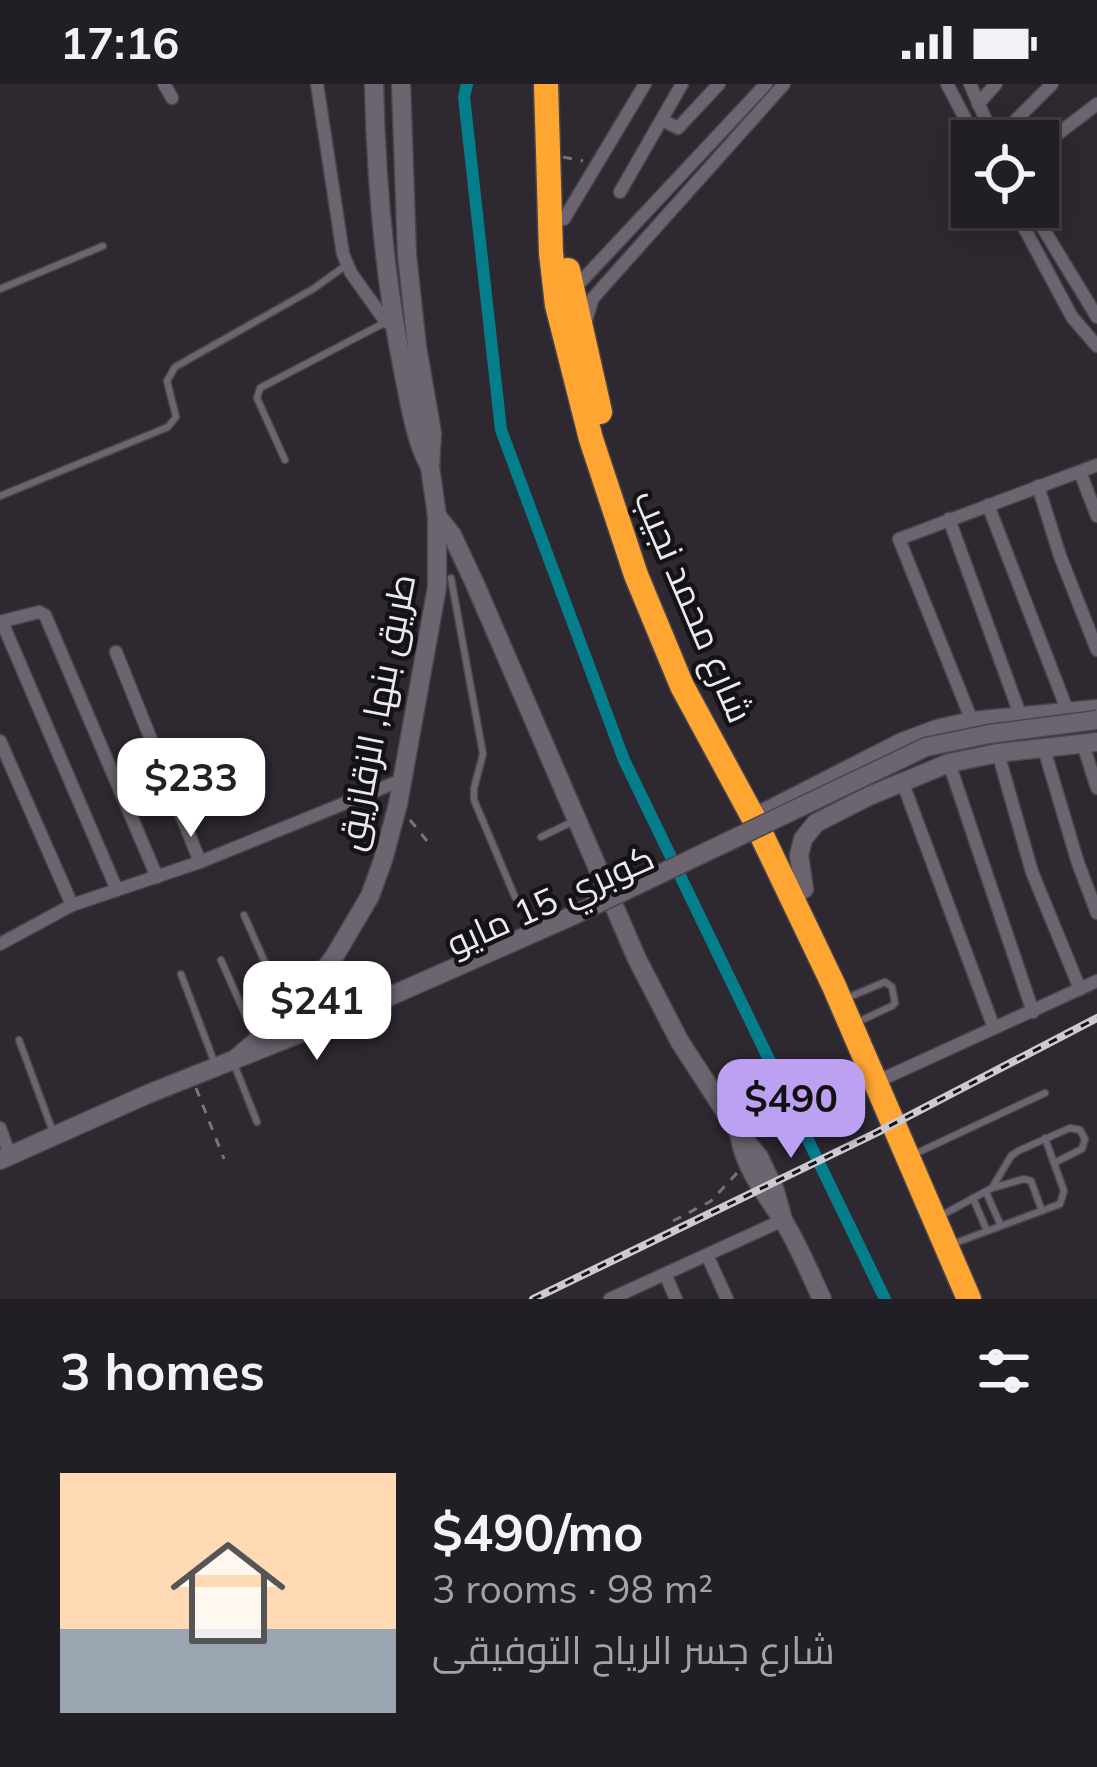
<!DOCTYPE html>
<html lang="en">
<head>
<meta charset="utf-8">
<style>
  :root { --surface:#221e25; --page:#2e2b32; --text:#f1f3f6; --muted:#a2a2a7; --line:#3f3c42; --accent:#bca0f2 }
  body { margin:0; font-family:Mulish,Cairo,sans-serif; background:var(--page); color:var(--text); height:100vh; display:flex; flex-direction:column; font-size:45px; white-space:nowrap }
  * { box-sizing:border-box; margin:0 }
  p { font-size:39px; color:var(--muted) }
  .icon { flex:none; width:66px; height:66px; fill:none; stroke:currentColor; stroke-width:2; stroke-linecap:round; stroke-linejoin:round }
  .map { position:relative; height:1215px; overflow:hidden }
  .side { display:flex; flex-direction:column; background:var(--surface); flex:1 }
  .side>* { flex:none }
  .controls { position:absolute; left:951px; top:36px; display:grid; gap:24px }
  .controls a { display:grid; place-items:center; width:108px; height:108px; border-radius:0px; background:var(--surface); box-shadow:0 6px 30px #0003,0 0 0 3px var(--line); font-size:60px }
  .price { position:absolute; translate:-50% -102px; padding:0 27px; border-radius:24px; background:#fff; color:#222; font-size:39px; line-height:78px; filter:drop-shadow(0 3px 6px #0008) }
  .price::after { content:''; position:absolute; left:50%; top:72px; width:36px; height:27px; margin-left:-18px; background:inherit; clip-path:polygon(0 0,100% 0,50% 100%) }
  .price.current { background:var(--accent); color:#111 }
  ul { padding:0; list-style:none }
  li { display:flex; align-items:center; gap:36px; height:300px; padding:0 60px }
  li+li { border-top:3px solid var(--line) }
  li span { display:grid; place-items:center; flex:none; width:336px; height:240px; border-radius:0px; color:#555 }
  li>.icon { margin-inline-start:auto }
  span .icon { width:144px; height:144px; fill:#fffc; stroke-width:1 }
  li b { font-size:51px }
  h2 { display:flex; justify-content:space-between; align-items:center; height:144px; padding:0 60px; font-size:51px }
  .status { display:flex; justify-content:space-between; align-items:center; height:84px; padding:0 60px; background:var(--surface); direction:ltr }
  .status svg { height:33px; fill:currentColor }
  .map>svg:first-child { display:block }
</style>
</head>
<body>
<div class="status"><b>17:16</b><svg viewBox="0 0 49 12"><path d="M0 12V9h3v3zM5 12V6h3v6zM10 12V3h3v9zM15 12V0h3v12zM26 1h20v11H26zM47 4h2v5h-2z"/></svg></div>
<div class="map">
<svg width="1097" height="1215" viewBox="0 0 1097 1215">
  <rect width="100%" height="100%" fill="#2e2831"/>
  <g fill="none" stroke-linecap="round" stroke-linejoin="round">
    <path stroke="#057e8c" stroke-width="12" d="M467 0 464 13 501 346 624 676 885 1215"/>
    <g stroke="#49454c" stroke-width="9">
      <g id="lane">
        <path d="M0 205 103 162"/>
        <path d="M285 376 257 314 260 304 384 239"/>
        <path d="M0 412 168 343 176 333 167 297 175 283 313 205 345 182"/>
        <path d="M451 494 483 670 474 704V716L515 813"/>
        <path d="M541 753 576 736"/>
        <path d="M244 831 286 926"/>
        <path d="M221 876 256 955"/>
        <path d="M181 890 215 980"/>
        <path d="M854 911 885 898 892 903 895 919 892 922 864 935"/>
        <path d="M19 956 53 1048"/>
        <path d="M234 980 257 1038"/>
        <path d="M919 1068 1045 1009"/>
        <path d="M996 1103 1024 1095 1031 1097 1042 1127"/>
        <path d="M986 1108 1001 1142"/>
        <path d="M973 1114 987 1147"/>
        <path d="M946 1129 992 1104 1011 1072 1018 1067 1070 1044 1080 1046 1085 1055 1082 1065 1054 1079"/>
        <path d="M958 1158 1060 1120 1064 1107 1045 1054"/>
      </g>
    </g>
    <g stroke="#49454c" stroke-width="15">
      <g id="street">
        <path d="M164 0 172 14"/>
        <path d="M317 0 343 170 351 189 386 238 395 237"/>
        <path d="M947 0 977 57"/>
        <path d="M970 0 995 57 1052 0"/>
        <path d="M978 20 996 0"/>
        <path d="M662 36 678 44 719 0"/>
        <path d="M1038 65 1097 20"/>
        <path d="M620 108 682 0"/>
        <path d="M1013 123 1072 233 1097 262"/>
        <path d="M1030 123 1097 233"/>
        <path d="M564 135 645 0"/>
        <path d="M574 205 766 0"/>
        <path d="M586 236 593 214 784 0"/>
        <path d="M1080 388 1097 432"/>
        <path d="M1038 402 1060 472 1097 566"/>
        <path d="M988 421 1068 628"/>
        <path d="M949 435 1021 633"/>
        <path d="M0 538 39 528 45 531 157 793"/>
        <path d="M2 538 117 806"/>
        <path d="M116 568 200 778"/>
        <path d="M972 637 899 455 1097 381"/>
        <path d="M0 657 72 821"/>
        <path d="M1083 660 1097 704"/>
        <path d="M1044 665 1078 779 1097 829"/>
        <path d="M998 669 1032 788 1080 905"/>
        <path d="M949 679 1033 928"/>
        <path d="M902 697 994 944"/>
        <path d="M0 860 72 821 200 778 402 696"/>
        <path d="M887 993 1097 897"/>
        <path d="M0 1044 10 1072"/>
        <path d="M707 1171 727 1215"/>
        <path d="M665 1190 676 1215"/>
        <path d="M610 1215 783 1136"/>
      </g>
    </g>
    <g stroke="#49454c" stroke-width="21">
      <g id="secondary">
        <path d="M374 0C376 96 384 191 403 286 410 319 414 353 430 383"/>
        <path d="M437 432 452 451 475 500 637 875 680 958 739 1049 759 1073 775 1107 783 1136"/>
        <path d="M763 729 902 658 937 645 972 637 1097 625"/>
        <path d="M804 805 799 771 803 755 816 739 869 712 949 679 998 669 1097 658"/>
        <path d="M233 977 288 930 312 902 334 873 370 812 383 776 398 720 437 503V432L430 383 432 349 417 263 407 171 401 0"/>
        <path d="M740 1054C746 1087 767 1111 784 1138 799 1162 810 1190 822 1215"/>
        <path d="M0 1076 148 1010 354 928"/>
      </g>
    </g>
    <g stroke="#49454c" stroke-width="27">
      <g id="highway">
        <path d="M546 0 551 169 557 221 591 355 636 491 682 602 753 733 834 902 969 1215"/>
        <path d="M568 186 600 328"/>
      </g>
    </g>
    <g stroke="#78737b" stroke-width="3" stroke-dasharray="9 9" stroke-linecap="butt">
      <path d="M563 73 583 77"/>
      <path d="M410 736 432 763"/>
      <path d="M196 1004 224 1075"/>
      <path d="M673 1137 711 1117 737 1089"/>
    </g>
    <use href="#lane" stroke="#6c6570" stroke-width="6"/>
    <use href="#street" stroke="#6c6570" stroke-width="12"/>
    <use href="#secondary" stroke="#6c6570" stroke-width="18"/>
    <use href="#highway" stroke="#ffa632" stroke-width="24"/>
    <g stroke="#cdc9d0" stroke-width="8">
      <path id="rail" d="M533 1215 876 1049 1097 934"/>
    </g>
    <use href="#rail" stroke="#151216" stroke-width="3" stroke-dasharray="9" stroke-linecap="butt"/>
    <g stroke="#49454c" stroke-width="21" stroke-linecap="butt">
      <path id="secondary-bridge" d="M354 928 572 832 926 663 989 650 1097 636"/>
    </g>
    <use href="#secondary-bridge" stroke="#6c6570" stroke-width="18"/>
  </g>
  <g text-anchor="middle" stroke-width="9" stroke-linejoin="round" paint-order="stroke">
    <g font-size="36" fill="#ebe8ee" stroke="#151216">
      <text transform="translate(694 522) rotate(67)" y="13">شارع محمد نجيب</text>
      <text transform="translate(376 628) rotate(-79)" y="13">طريق بنها, الزقازيق</text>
      <text transform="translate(550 816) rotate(-24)" y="13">كوبري 15 مايو</text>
    </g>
  </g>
</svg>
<div class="controls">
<a><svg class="icon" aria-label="locate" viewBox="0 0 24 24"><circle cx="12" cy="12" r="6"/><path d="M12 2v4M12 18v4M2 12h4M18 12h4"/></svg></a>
</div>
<b class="price" style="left:191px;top:756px">$233</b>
<b class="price" style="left:317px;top:979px">$241</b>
<b class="price current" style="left:791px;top:1077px">$490</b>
</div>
<section class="side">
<h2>3 homes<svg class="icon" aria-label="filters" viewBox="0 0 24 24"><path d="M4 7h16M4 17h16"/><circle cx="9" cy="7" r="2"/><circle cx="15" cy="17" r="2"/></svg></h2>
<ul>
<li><span style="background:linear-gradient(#ffd9b3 65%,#9aa5b1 0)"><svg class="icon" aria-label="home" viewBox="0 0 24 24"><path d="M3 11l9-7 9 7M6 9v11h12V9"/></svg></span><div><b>$490/mo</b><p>3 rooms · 98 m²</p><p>شارع جسر الرياح التوفيقى</p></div></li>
</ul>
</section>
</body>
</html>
